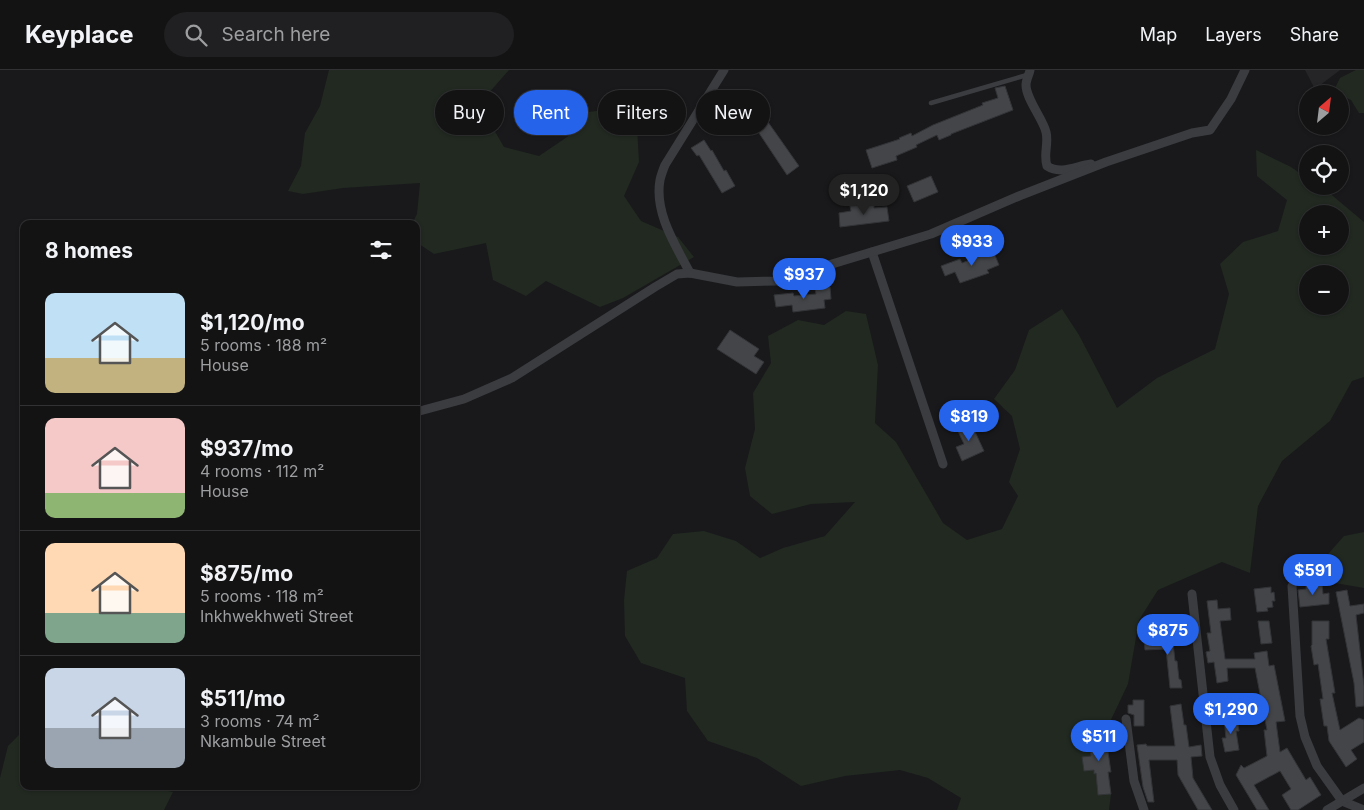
<!DOCTYPE html>
<html lang="en">
<head>
<meta charset="utf-8">
<style>
  :root { --surface:#131314; --page:#202022; --text:#f1f3f6; --muted:#9d9ea0; --line:#323234; --accent:#2563eb }
  body { margin:0; font-family:Inter,sans-serif; background:var(--page); color:var(--text); height:100vh; display:flex; flex-direction:column; font-size:19px; white-space:nowrap }
  * { box-sizing:border-box; margin:0 }
  p { font-size:16px; color:var(--muted) }
  .icon { flex:none; width:28px; height:28px; fill:none; stroke:currentColor; stroke-width:2; stroke-linecap:round; stroke-linejoin:round }
  .map { position:relative; flex:1; overflow:hidden }
  .side { position:absolute; left:20px; top:150px; width:400px; height:570px; display:flex; flex-direction:column; background:var(--surface); border-radius:10px; box-shadow:0 1px 4px #0004,0 0 0 1px var(--line) }
  .side>* { flex:none }
  .hud { position:absolute; left:435px; top:20px; width:475px; height:45px; display:flex; gap:10px }
  .needle { width:32px; rotate:28deg }
  .fabs { position:absolute; left:1299px; top:15px; display:grid; gap:10px }
  .fabs a { display:grid; place-items:center; width:50px; height:50px; border-radius:50%; background:var(--surface); box-shadow:0 1px 4px #0004,0 0 0 1px var(--line); font-size:25px }
  .price { position:absolute; translate:-50% -42px; padding:0 11px; border-radius:18px; background:var(--accent); color:#fff; font-size:16px; line-height:32px; filter:drop-shadow(0 1px 2px #0008) }
  .price::after { content:''; position:absolute; left:50%; top:30px; width:15px; height:11px; margin-left:-8px; background:inherit; clip-path:polygon(0 0,100% 0,50% 100%) }
  .price.current { background:#222; color:#fff }
  ul { padding:0; list-style:none }
  li { display:flex; align-items:center; gap:15px; height:125px; padding:0 25px }
  li+li { border-top:1px solid var(--line) }
  li span { display:grid; place-items:center; flex:none; width:140px; height:100px; border-radius:10px; color:#555 }
  li>.icon { margin-inline-start:auto }
  span .icon { width:60px; height:60px; fill:#fffc; stroke-width:1 }
  li b { font-size:21px }
  h2 { display:flex; justify-content:space-between; align-items:center; height:60px; padding:0 25px; font-size:21px }
  .pill { padding:0 18px; border-radius:22px; background:var(--surface); box-shadow:0 1px 4px #0004,0 0 0 1px var(--line); font-size:18px; line-height:45px }
  .pill.current { background:var(--accent); color:#fff }
  header { display:flex; align-items:center; gap:30px; box-sizing:border-box; height:70px; padding:0 25px; background:var(--surface); border-bottom:1px solid var(--line) }
  header strong { font-size:24px }
  nav { display:flex; gap:28px; margin-inline-start:auto; font-size:18px }
  .search { width:350px; height:45px; background:var(--page); display:flex; align-items:center; gap:12px; box-sizing:border-box; padding:0 18px; border-radius:28px; color:var(--muted); font-size:19px }
  .map>svg:first-child { display:block }
</style>
</head>
<body>
<header>
<strong>Keyplace</strong>
<div class="search"><svg class="icon" aria-label="search" viewBox="0 0 24 24"><circle cx="10" cy="10" r="6"/><path d="M15 15l6 6"/></svg>Search here</div>
<nav><a>Map</a><a>Layers</a><a>Share</a></nav>
</header>
<div class="map">
<svg width="1364" height="740" viewBox="0 0 1364 740">
  <rect width="100%" height="100%" fill="#19191b"/>
  <path fill="#252528" d="M1305 0H1340L1315 19Z"/>
  <g fill="#212921" fill-rule="evenodd">
    <path d="M329 0H509L479 34 504 77 539 86 570 65 582 43 603 40 637 56 639 92 624 126 641 151 678 167 694 187 623 228 600 237 546 211 526 226 493 210 486 173 434 184 416 172V154H412L417 144 420 113 343 118 303 124 288 121 301 96 305 63 320 36Z"/>
    <path d="M1356 0H1364V43H1359L1351 30 1340 25V24L1333 22 1340 8Z"/>
    <path d="M1256 80 1291 97 1307 108 1308 116H1321L1364 152V307L1352 311 1330 351 1282 391 1258 436 1250 503 1222 492 1158 520 1139 550 1128 614 1108 656 1107 688 1111 724 1109 740H957L961 728 928 708 900 700 845 706 801 716 757 688 708 671 687 641 685 608 641 593 625 566 624 530 627 501 657 488 673 464 704 461 736 471 760 488 783 478 825 466 855 432 811 434 772 444 750 426 745 398 755 359 753 323 771 293 768 266 798 250 824 255 846 241 866 244 878 295 875 353 896 372 943 453 967 470 1002 459 1018 426 1009 412 1020 379 1012 346 994 329 1015 300 1029 260 1062 239 1079 265 1117 338 1157 308 1215 279 1229 224 1220 194 1243 172 1278 161 1287 130 1257 106ZM1308 144H1340V176H1308ZM1308 204H1340V236H1308Z"/>
    <path d="M1364 462V518L1323 511 1320 508 1322 491 1344 466Z"/>
    <path d="M24 660V716H144L173 722 164 740H0V708L8 676Z"/>
  </g>
  <g fill="#434548" stroke="#333437">
    <path d="M1005 16 1013 40 951 64V65L939 70 937 65 916 75 917 77 896 86 897 90 872 98 866 80 900 69 899 68 911 63 912 66 933 55 983 35 982 33 998 28 995 18Z"/>
    <path d="M765 42 770 50 768 52 799 96 787 105 751 51Z"/>
    <path d="M704 70 711 81 712 80 724 101 726 100 735 116 722 123 699 85 697 86 691 78Z"/>
    <path d="M931 106 938 122 914 132 907 116Z"/>
    <path d="M874 134V138L887 137 889 151 840 157 839 143 851 141 850 136Z"/>
    <path d="M992 178 999 195 987 200 989 203 960 213 955 202 945 206 941 196 960 189 962 193 985 184 984 182Z"/>
    <path d="M830 217 831 229 824 230 825 238 793 242 792 235 776 237 774 225 793 223 794 226 816 224 815 219Z"/>
    <path d="M730 260 759 279 754 286 764 292 756 304 717 279Z"/>
    <path d="M970 351 984 381 962 391 956 377 964 374 956 357Z"/>
    <path d="M1322 514 1323 524 1329 523V534L1300 537 1298 520 1306 519V516Z"/>
    <path d="M1271 517V523L1274 522 1275 531H1272L1273 537 1267 538 1268 541 1257 542 1254 519Z"/>
    <path d="M1347 520 1350 536 1364 534V543L1356 545 1364 616V636L1356 637 1354 613 1336 522Z"/>
    <path d="M1217 530 1218 539 1230 538 1231 550 1220 551 1225 589H1255L1254 583 1267 581 1269 596 1274 595 1285 651 1276 652 1280 682 1287 678 1306 710 1310 707 1321 725 1298 740H1291L1282 725 1291 719 1280 701 1254 715 1269 740H1257L1236 705 1241 695 1244 698 1267 686 1264 660H1267L1255 598H1227L1228 611 1217 613 1214 592 1208 593 1206 582 1210 581 1207 563H1211L1207 531Z"/>
    <path d="M1258 551H1269L1272 573 1261 574Z"/>
    <path d="M1312 551H1329V569H1326L1335 623H1332L1340 660 1359 648 1364 650V672L1351 680 1357 689 1346 697 1329 671 1327 656H1324L1320 629H1323L1318 594 1314 595 1311 576 1312 575Z"/>
    <path d="M1171 554 1175 591H1177L1179 609 1181 610 1182 618H1170L1166 579 1145 580 1144 571H1165L1163 555Z"/>
    <path d="M1133 630H1144V656H1134V645L1128 643V635H1133Z"/>
    <path d="M1181 634 1184 655H1186L1189 677 1201 675 1202 686 1191 687 1193 708 1212 740H1198L1178 705 1177 690H1149L1154 732H1148L1143 717 1137 675 1146 674 1147 676H1175L1170 636Z"/>
    <path d="M1237 648 1239 661H1236L1239 680 1225 682 1222 668H1226L1224 649Z"/>
    <path d="M1102 660 1106 682H1108L1111 702H1108L1111 724 1098 725 1096 703 1094 704V700L1084 701 1082 687 1091 686 1087 663Z"/>
  </g>
  <g fill="none" stroke-linecap="round" stroke-linejoin="round">
    <path stroke="#3a3c40" stroke-width="4.5" d="M931 33 1027 5"/>
    <g stroke="#3a3c40" stroke-width="9">
      <path d="M1030 0C1029 5 1026 10 1026 15 1026 29 1043 49 1046 62 1049 74 1043 84 1047 96 1061 105 1076 96 1091 94"/>
      <path d="M872 182 943 394"/>
      <path d="M690 203C676 176 654 143 660 110 661 105 663 100 665 95L724 0"/>
      <path d="M416 342 464 329 512 308 655 217 677 204 690 203 737 212 776 211 931 164 1019 126 1106 92 1192 63 1210 60 1231 29 1245 0"/>
      <path d="M1292 516 1300 646 1305 667 1317 696 1342 731 1364 740"/>
      <path d="M1192 524 1210 687 1220 715 1234 740"/>
      <path d="M1126 649 1134 711 1144 740"/>
      <path d="M1327 740 1364 718"/>
    </g>
  </g>
</svg>
<div class="fabs">
<a><svg class="needle" viewBox="-14 -14 28 28"><path d="M0-13l5 13h-10z" fill="#e53935"/><path d="M0 13l5-13h-10z" fill="#9d9ea0"/></svg></a>
<a><svg class="icon" aria-label="locate" viewBox="0 0 24 24"><circle cx="12" cy="12" r="6"/><path d="M12 2v4M12 18v4M2 12h4M18 12h4"/></svg></a>
<a>+</a>
<a>−</a>
</div>
<b class="price current" style="left:864px;top:146px">$1,120</b>
<b class="price" style="left:972px;top:197px">$933</b>
<b class="price" style="left:804px;top:230px">$937</b>
<b class="price" style="left:969px;top:372px">$819</b>
<b class="price" style="left:1313px;top:526px">$591</b>
<b class="price" style="left:1168px;top:586px">$875</b>
<b class="price" style="left:1231px;top:665px">$1,290</b>
<b class="price" style="left:1099px;top:692px">$511</b>
<div class="hud">
<a class="pill">Buy</a>
<a class="pill current">Rent</a>
<a class="pill">Filters</a>
<a class="pill">New</a>
</div>
<section class="side">
<h2>8 homes<svg class="icon" aria-label="filters" viewBox="0 0 24 24"><path d="M4 7h16M4 17h16"/><circle cx="9" cy="7" r="2"/><circle cx="15" cy="17" r="2"/></svg></h2>
<ul>
<li><span style="background:linear-gradient(#bfe0f5 65%,#c2b280 0)"><svg class="icon" aria-label="home" viewBox="0 0 24 24"><path d="M3 11l9-7 9 7M6 9v11h12V9"/></svg></span><div><b>$1,120/mo</b><p>5 rooms · 188 m²</p><p>House</p></div></li>
<li><span style="background:linear-gradient(#f6c9c9 75%,#8fb573 0)"><svg class="icon" aria-label="home" viewBox="0 0 24 24"><path d="M3 11l9-7 9 7M6 9v11h12V9"/></svg></span><div><b>$937/mo</b><p>4 rooms · 112 m²</p><p>House</p></div></li>
<li><span style="background:linear-gradient(#ffd9b3 70%,#7fa58c 0)"><svg class="icon" aria-label="home" viewBox="0 0 24 24"><path d="M3 11l9-7 9 7M6 9v11h12V9"/></svg></span><div><b>$875/mo</b><p>5 rooms · 118 m²</p><p>Inkhwekhweti Street</p></div></li>
<li><span style="background:linear-gradient(#c9d6e8 60%,#9aa5b1 0)"><svg class="icon" aria-label="home" viewBox="0 0 24 24"><path d="M3 11l9-7 9 7M6 9v11h12V9"/></svg></span><div><b>$511/mo</b><p>3 rooms · 74 m²</p><p>Nkambule Street</p></div></li>
</ul>
</section>
</div>
</body>
</html>
